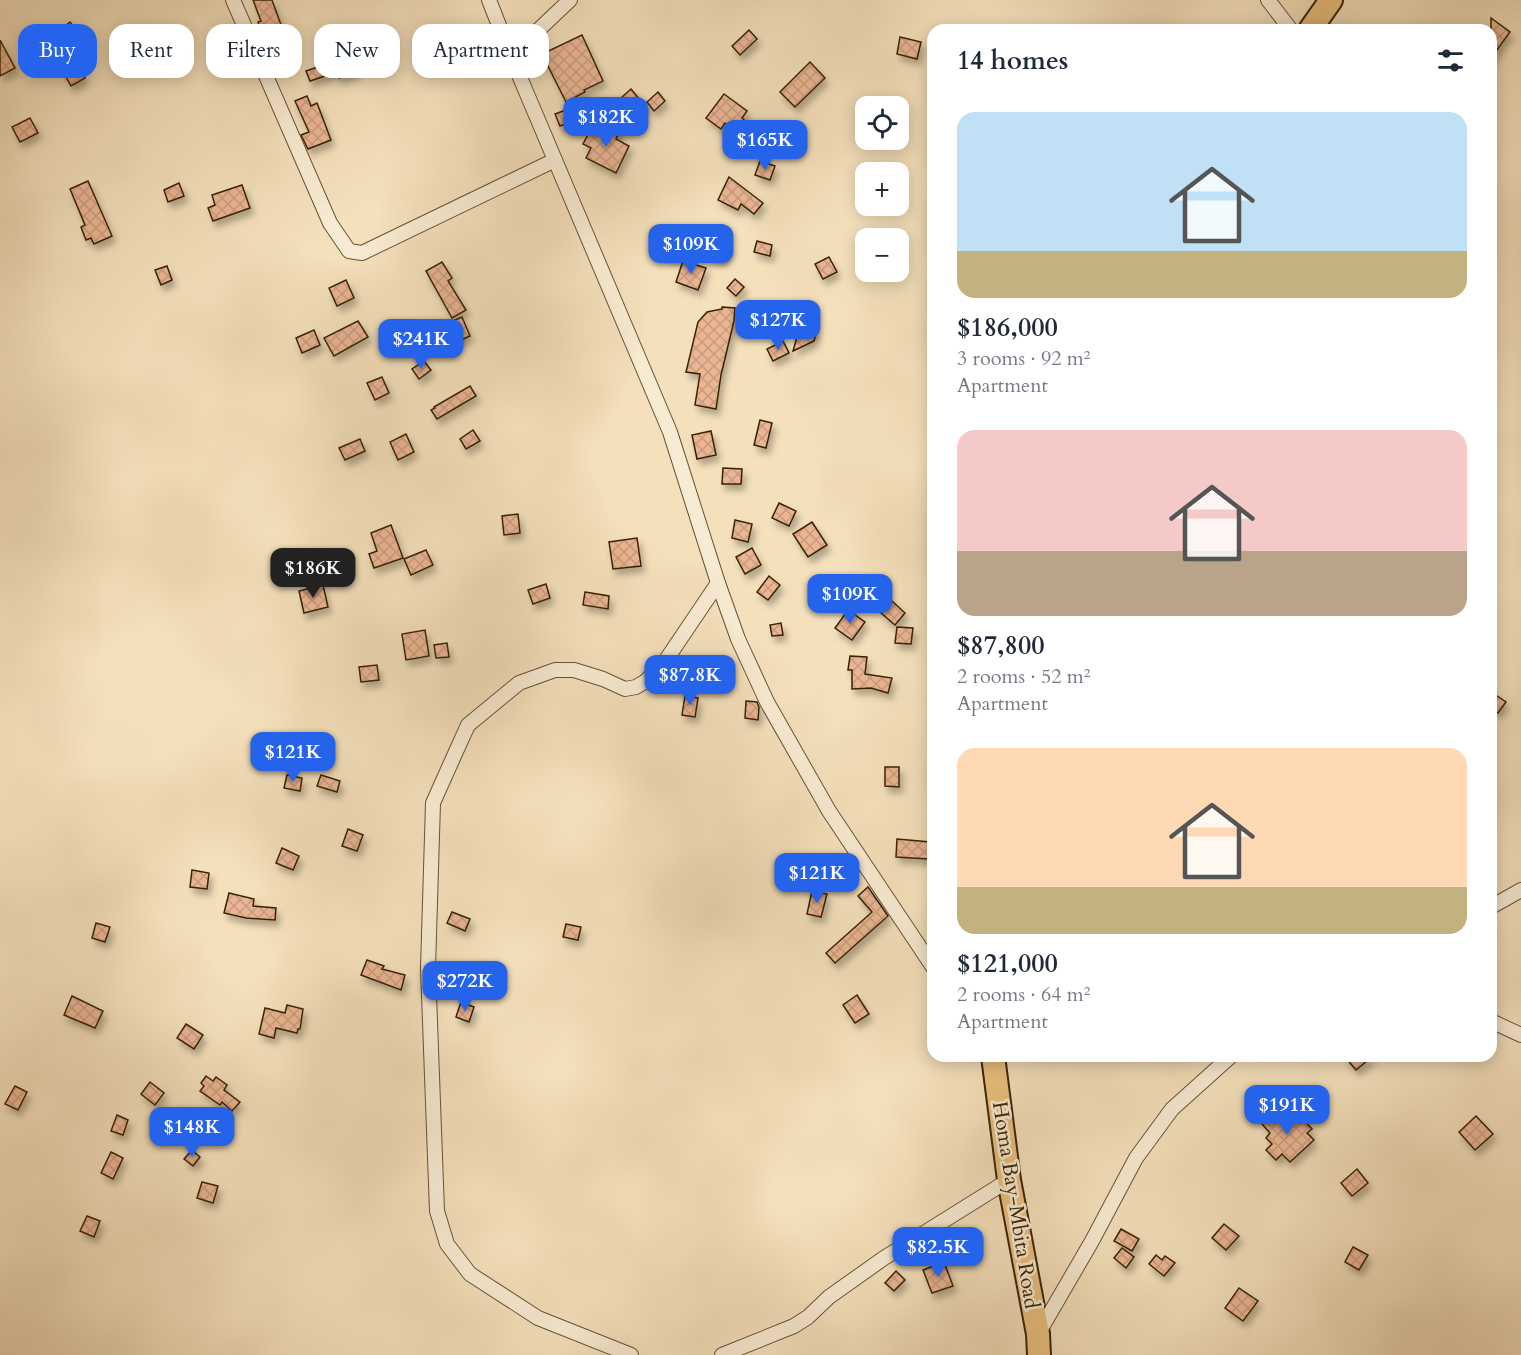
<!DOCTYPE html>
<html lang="en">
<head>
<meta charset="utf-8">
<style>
  :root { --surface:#fff; --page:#f2f2f3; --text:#1f2937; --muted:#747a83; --accent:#2563eb }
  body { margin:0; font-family:Cardo,serif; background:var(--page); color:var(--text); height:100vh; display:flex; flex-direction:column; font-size:22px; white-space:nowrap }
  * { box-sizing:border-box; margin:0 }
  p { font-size:20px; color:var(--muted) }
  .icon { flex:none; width:33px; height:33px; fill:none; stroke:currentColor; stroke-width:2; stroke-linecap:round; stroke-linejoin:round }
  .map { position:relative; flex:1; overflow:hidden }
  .panel { position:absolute; left:927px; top:24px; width:570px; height:1038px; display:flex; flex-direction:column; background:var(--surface); border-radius:18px; box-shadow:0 3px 15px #0003 }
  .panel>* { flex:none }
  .banner { position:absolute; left:18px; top:24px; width:570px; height:54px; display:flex; gap:12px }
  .fabs { position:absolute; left:855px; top:96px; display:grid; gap:12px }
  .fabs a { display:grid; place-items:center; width:54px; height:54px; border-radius:12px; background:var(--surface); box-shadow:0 3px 15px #0003; font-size:30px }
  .price { position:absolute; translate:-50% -51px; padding:0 14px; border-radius:12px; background:var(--accent); color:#fff; font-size:20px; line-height:39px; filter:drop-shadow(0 2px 3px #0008) }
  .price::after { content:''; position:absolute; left:50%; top:36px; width:18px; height:14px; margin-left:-9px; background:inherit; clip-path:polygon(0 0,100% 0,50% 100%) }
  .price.selected { background:#222; color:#fff }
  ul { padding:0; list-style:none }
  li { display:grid; align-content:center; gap:12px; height:318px; padding:0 30px }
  li span { display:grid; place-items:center; height:186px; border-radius:18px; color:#555 }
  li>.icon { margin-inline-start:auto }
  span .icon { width:108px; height:108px; fill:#fffc; stroke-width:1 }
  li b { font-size:26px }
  h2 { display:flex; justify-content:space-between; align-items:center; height:72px; padding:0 30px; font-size:26px }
  .pill { padding:0 21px; border-radius:18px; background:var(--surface); box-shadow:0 3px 15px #0003; font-size:21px; line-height:54px }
  .pill.selected { background:var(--accent); color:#fff }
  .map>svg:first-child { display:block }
</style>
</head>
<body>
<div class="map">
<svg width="1521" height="1355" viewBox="0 0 1521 1355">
  <defs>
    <pattern id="building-cross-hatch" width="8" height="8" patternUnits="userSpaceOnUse" patternTransform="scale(1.5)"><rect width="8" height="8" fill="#e9b592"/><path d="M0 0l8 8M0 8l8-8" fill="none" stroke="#c99b7c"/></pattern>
    <filter id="shadow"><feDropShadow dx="3.5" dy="6" stdDeviation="3" flood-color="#0004"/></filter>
  </defs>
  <rect width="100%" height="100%" fill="#f4e0bb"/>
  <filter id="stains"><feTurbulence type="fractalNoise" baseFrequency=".00333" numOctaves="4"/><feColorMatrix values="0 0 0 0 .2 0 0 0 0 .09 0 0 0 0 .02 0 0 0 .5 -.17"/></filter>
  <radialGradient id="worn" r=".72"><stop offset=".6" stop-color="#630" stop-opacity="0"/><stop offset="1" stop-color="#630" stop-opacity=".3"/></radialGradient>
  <g fill="url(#building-cross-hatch)" stroke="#392306" stroke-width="1.5" filter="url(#shadow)">
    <path d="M253 0H272L285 36 265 43 258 22 261 21Z"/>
    <path d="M1491 18 1510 32 1491 58Z"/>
    <path d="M70 22 84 40 70 51 85 78 71 86 61 68 56 64 64 54 51 37Z"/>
    <path d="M749 30 757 39 740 55 732 46Z"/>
    <path d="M582 35 603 81 584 90 585 92 566 102 542 54Z"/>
    <path d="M900 37 921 42 917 59 897 54Z"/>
    <path d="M0 40 15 68 0 76Z"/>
    <path d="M342 51 343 56 352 53 358 71 339 78 337 72 310 81 306 71 332 62 329 55Z"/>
    <path d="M810 62 825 78 795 107 780 92Z"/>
    <path d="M631 89 645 106 636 114 622 97Z"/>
    <path d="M658 92 665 101 654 111 647 102Z"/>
    <path d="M724 94 747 111 742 118 760 135 751 145 725 123 721 129 706 118Z"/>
    <path d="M307 96 311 106 317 103 331 140 308 149 301 135 309 132 295 101Z"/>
    <path d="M566 110 571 122 560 126 555 114Z"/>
    <path d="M30 118 38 133 20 142 12 127Z"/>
    <path d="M605 123 620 130 616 139 629 146 616 173 586 158 591 148 583 144 591 129 599 133Z"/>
    <path d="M760 161 775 166 770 180 755 175Z"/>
    <path d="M729 177 763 203 754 214 741 204 738 210 718 200Z"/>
    <path d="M88 181 112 236 94 244 91 238 86 240 81 227 85 225 70 189Z"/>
    <path d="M179 183 184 196 168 202 164 190Z"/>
    <path d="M242 185 250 208 213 221 208 208 215 205 212 195Z"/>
    <path d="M666 239 680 244 675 258 661 254Z"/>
    <path d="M717 241 729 249 721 260 709 253Z"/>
    <path d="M757 241 772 245 770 256 754 252Z"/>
    <path d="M829 257 837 272 823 279 815 264Z"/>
    <path d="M683 261 706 268 698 290 676 282Z"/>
    <path d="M442 262 452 278 448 281 466 310 452 318 426 271Z"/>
    <path d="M167 266 172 280 161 285 155 270Z"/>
    <path d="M735 279 744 287 736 296 727 288Z"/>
    <path d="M346 280 354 298 337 306 329 288Z"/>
    <path d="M722 307 735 308 734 321 721 375 716 409 695 405 700 374 686 372 698 322 707 312 722 309Z"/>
    <path d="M462 317 470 336 456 342 448 323Z"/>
    <path d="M358 321 368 337 334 356 324 338Z"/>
    <path d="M800 326 817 330 814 341 793 351Z"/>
    <path d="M314 330 320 345 302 353 296 338Z"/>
    <path d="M783 341 789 353 773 361 767 349Z"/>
    <path d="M424 361 431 370 419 379 412 369Z"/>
    <path d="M382 377 389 393 375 400 367 383Z"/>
    <path d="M470 386 476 396 437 419 431 410 435 408 434 407Z"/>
    <path d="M760 420 772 423 766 448 754 445Z"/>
    <path d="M473 430 480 441 466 449 460 439Z"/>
    <path d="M711 431 716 455 697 459 692 435Z"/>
    <path d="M406 434 414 452 398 460 390 442Z"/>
    <path d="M360 439 365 451 345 460 339 448Z"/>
    <path d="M723 468 742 469 741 484H722Z"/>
    <path d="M779 503 796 511 789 526 772 518Z"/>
    <path d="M518 514 520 533 504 535 502 516Z"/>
    <path d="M735 520 752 524 748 542 732 538Z"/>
    <path d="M812 522 827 545 808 557 793 534Z"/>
    <path d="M391 525 403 558 374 568 369 554 377 551 371 533Z"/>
    <path d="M637 538 641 566 613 569 609 542Z"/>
    <path d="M752 548 761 565 745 574 736 557Z"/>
    <path d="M426 550 433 565 411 575 404 559Z"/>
    <path d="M769 576 780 585 768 600 757 592Z"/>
    <path d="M546 584 550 598 533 604 528 590Z"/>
    <path d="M323 585 328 607 304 613 299 591Z"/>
    <path d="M585 592 609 596 608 609 583 605Z"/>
    <path d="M892 601 905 613 895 625 881 613Z"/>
    <path d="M848 610 865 622 852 640 835 628Z"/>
    <path d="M781 623 783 635 772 636 770 625Z"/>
    <path d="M897 627 913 628 911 644 895 643Z"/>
    <path d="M425 630 429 656 406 660 402 634Z"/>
    <path d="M447 643 449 657 436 658 434 645Z"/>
    <path d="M850 656 867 657 865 674 892 678 888 693 871 688 852 689V670H848Z"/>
    <path d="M377 665 379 680 361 682 359 667Z"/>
    <path d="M700 670 714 671 713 683 698 682Z"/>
    <path d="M1491 692 1506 702 1498 713 1491 708Z"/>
    <path d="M685 696 698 698 695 717 682 715Z"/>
    <path d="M746 701 757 702 759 707 758 720 745 718Z"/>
    <path d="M885 767H899V787L885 786Z"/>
    <path d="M287 775 302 778 300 791 284 788Z"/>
    <path d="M321 775 340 781 337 792 317 786Z"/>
    <path d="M348 829 363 835 357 851 342 846Z"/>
    <path d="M897 839 930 842 928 859 896 857Z"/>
    <path d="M282 848 299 856 293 870 276 863Z"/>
    <path d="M192 870 209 873 207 889 190 887Z"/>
    <path d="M868 887 888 916 835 963 826 953 872 912 858 896Z"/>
    <path d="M812 891 827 894 821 917 807 914Z"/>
    <path d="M229 893 254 899 253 906 276 908 275 920 246 918 224 913Z"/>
    <path d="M452 912 470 919 465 931 447 923Z"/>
    <path d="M96 923 110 927 105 942 92 938Z"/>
    <path d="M566 924 581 927 578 940 563 937Z"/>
    <path d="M367 960 384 966 382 969 405 975 401 990 361 975Z"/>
    <path d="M857 995 869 1014 855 1023 843 1005Z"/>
    <path d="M72 996 103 1011 95 1028 64 1015Z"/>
    <path d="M461 1002 474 1007 469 1022 456 1017Z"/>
    <path d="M287 1005 303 1009 300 1029H298L297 1033 276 1028 274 1038 259 1034 265 1008 285 1013Z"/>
    <path d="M186 1024 203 1035 194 1049 177 1038Z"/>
    <path d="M1344 1056H1373L1356 1070Z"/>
    <path d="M206 1076 213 1081 216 1077 227 1085 224 1090 240 1102 232 1111 222 1102 220 1105 200 1091 204 1086 201 1083Z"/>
    <path d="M150 1082 164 1093 155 1105 141 1094Z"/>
    <path d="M15 1086 27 1092 18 1110 5 1104Z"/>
    <path d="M1276 1111 1284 1119 1288 1114 1291 1118 1297 1113 1312 1129 1307 1133 1314 1140 1290 1162 1282 1154 1276 1160 1266 1150 1272 1144 1266 1138 1270 1133 1262 1124Z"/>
    <path d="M117 1115 128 1120 123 1135 111 1131Z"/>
    <path d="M1476 1116 1493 1134 1475 1150 1459 1132Z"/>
    <path d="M192 1150 200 1157 193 1166 184 1159Z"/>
    <path d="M111 1152 123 1158 113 1179 101 1173Z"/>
    <path d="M1357 1169 1368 1183 1352 1196 1341 1183Z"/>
    <path d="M202 1182 218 1186 213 1203 197 1198Z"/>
    <path d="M87 1216 100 1221 94 1237 80 1231Z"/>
    <path d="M1224 1224 1239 1236 1226 1250 1212 1238Z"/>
    <path d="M1121 1229 1139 1239 1132 1251 1114 1241Z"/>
    <path d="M1353 1247 1368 1255 1359 1270 1345 1262Z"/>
    <path d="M1122 1248 1134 1257 1126 1268 1114 1258Z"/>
    <path d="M1156 1255 1162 1260 1165 1256 1175 1263 1164 1276 1149 1264Z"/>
    <path d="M944 1262 953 1286 932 1293 923 1270Z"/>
    <path d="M896 1271 905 1280 894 1291 885 1283Z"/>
    <path d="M1239 1288 1258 1301 1243 1321 1225 1308Z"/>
  </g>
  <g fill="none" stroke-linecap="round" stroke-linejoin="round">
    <g stroke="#685233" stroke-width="16">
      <g id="minor">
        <path d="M233 0 330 223 349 251 362 253 555 160"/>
        <path d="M489 0 511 56 670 432 718 583 738 639 767 702 829 811 933 967"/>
        <path d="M1268 0 1291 30"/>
        <path d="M511 56 570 0"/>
        <path d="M1491 907 1521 890"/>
        <path d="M1491 1021 1521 1035"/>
        <path d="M1038 1334 1092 1241 1136 1158 1172 1109 1231 1056"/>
        <path d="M631 1355 538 1318 470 1274 447 1244 437 1211 428 968 433 803 454 756 468 725 519 683 555 670H574L603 679 625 689 636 687 646 681 666 660 718 583"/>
        <path d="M722 1355 794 1326 808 1317 829 1297 884 1258 1009 1180"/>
      </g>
    </g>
    <g stroke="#392306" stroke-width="26">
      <g id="trunk">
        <path d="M1310 30 1331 0"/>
        <path d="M993 1056 1009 1180 1038 1334 1039 1355"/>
      </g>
    </g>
    <use href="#minor" stroke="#f8ebd3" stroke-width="14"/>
    <use href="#trunk" stroke="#eac07e" stroke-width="22"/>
  </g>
  <g text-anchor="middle" stroke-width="5" stroke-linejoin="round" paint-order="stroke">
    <g font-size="21" fill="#392306" stroke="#f8ebd3">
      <text transform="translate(1016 1205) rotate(81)" y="7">Homa Bay-Mbita Road</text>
    </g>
  </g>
  <rect width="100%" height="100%" filter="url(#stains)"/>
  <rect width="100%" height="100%" fill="url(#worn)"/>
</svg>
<div class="fabs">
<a><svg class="icon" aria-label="locate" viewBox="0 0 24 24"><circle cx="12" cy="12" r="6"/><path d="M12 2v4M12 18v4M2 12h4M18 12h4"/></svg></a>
<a>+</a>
<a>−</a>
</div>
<b class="price" style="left:606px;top:148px">$182K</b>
<b class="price" style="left:765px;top:171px">$165K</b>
<b class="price" style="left:691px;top:275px">$109K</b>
<b class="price" style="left:778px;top:351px">$127K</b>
<b class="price" style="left:421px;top:370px">$241K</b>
<b class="price selected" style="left:313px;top:599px">$186K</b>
<b class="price" style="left:850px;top:625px">$109K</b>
<b class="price" style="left:690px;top:706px">$87.8K</b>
<b class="price" style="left:293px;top:783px">$121K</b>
<b class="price" style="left:817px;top:904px">$121K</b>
<b class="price" style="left:465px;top:1012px">$272K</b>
<b class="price" style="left:1287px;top:1136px">$191K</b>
<b class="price" style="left:192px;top:1158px">$148K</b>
<b class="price" style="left:938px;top:1278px">$82.5K</b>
<div class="banner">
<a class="pill selected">Buy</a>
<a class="pill">Rent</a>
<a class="pill">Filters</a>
<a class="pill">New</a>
<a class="pill">Apartment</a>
</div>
<section class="panel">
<h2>14 homes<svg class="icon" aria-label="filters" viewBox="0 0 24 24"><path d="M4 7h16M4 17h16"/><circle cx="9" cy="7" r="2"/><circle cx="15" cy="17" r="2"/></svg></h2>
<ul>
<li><span style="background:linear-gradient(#bfe0f5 75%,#c2b280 0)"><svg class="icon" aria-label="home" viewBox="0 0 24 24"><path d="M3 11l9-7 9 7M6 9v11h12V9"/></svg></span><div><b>$186,000</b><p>3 rooms · 92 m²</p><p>Apartment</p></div></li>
<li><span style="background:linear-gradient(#f6c9c9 65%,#b9a48a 0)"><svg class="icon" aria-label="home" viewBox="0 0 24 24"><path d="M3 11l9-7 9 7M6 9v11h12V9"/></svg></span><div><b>$87,800</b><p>2 rooms · 52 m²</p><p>Apartment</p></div></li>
<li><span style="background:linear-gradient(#ffd9b3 75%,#c2b280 0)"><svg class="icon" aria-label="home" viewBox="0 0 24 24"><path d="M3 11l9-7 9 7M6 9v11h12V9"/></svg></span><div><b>$121,000</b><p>2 rooms · 64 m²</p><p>Apartment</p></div></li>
</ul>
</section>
</div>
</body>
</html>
